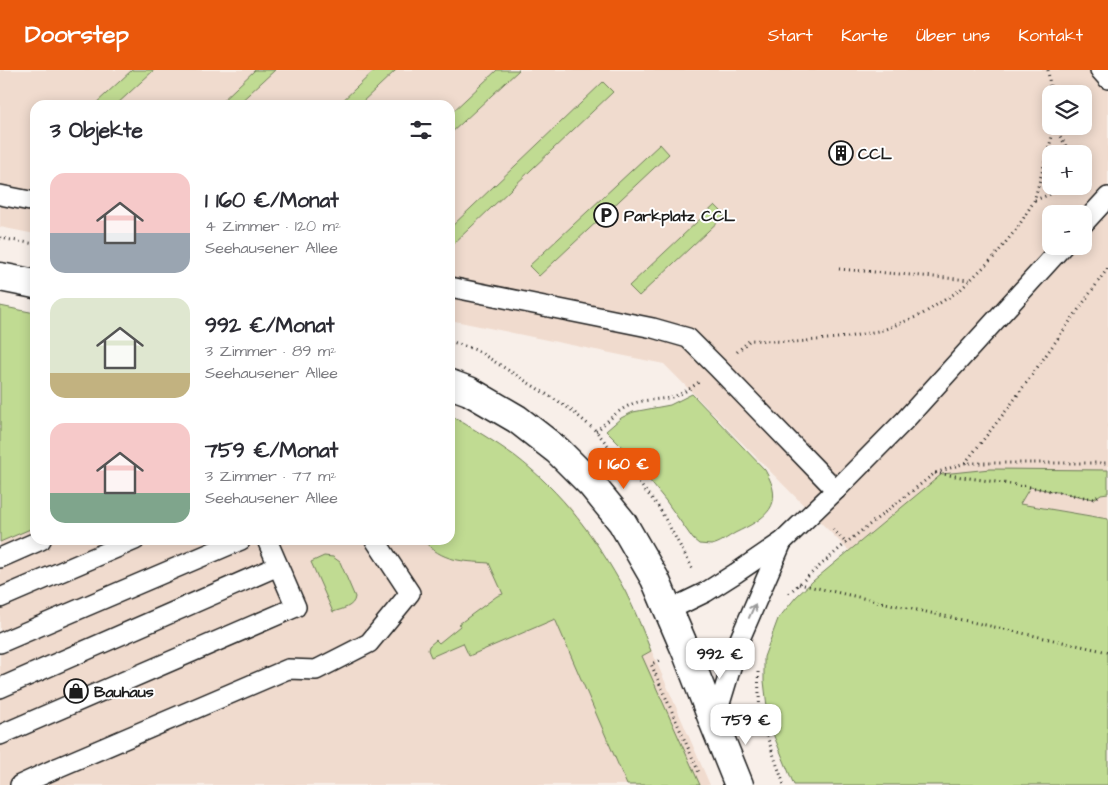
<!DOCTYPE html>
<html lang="de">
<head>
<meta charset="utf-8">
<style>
  :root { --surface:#fff; --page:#f2f2f3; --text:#2b2b33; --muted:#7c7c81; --accent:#ea580c }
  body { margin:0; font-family:"Architects Daughter",sans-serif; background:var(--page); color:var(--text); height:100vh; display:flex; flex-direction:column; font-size:19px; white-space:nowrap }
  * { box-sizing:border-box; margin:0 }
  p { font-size:16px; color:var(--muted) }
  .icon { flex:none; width:28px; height:28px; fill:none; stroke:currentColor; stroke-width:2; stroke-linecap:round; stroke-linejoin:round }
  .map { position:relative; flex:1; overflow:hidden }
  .side { position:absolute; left:30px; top:30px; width:425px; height:445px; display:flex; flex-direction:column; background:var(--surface); border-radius:15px; box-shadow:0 2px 12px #0003 }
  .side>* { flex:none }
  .fabs { position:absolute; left:1042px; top:15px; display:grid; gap:10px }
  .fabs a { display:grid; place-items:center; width:50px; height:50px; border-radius:10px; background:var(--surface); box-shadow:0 2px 12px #0003; font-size:25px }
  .price { position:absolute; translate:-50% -42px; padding:0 11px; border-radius:10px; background:#fff; color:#222; font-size:16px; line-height:32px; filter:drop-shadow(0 1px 2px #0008) }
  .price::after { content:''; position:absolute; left:50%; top:30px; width:15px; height:11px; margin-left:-8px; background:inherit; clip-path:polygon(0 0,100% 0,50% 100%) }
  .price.current { background:var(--accent); color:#fff }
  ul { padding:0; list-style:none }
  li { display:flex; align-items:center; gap:15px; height:125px; padding:0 20px }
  li span { display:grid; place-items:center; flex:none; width:140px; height:100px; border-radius:15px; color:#555 }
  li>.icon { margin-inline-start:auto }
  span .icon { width:60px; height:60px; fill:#fffc; stroke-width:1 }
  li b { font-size:21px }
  h2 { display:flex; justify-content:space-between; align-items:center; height:60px; padding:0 20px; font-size:21px }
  header { display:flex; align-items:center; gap:30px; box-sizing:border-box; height:70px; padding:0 25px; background:var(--accent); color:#fff }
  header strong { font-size:24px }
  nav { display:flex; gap:28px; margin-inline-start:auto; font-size:18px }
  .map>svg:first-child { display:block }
</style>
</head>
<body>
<header>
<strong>Doorstep</strong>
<nav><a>Start</a><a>Karte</a><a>Über uns</a><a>Kontakt</a></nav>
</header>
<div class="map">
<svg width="1108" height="715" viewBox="0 0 1108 715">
  <rect width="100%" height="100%" fill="#f8efe9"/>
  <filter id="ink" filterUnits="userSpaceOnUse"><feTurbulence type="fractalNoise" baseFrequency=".02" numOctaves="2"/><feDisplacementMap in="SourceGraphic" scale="10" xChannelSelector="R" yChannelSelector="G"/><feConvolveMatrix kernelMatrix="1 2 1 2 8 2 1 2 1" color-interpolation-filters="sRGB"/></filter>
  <g filter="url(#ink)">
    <g fill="#f0dbce" fill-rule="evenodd">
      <path d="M0 0H1108V449L926 418 849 481 664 294 450 250V35H35V164L0 157ZM1051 24H1084V56H1051ZM1051 84H1084V116H1051ZM1051 144H1084V176H1051Z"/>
      <path d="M0 236 35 243V470H450V345L484 365 515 386 543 410 570 437 592 466 626 522 710 715H0Z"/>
    </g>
    <g fill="#c0db92" stroke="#6e7c57">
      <path d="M132 0H154L116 35H94Z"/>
      <path d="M255 0H275L237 35H218Z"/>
      <path d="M375 0H396L359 35H338Z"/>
      <path d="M497 0H519L450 64V44Z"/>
      <path d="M603 12 613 22 450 177V158Z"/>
      <path d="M660 74 669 84 539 206 529 196Z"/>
      <path d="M715 135 725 145 639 226 629 216Z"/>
      <path d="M0 236 35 243V457L0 472Z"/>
      <path d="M692 324 765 400C786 436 766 448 735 463 728 467 719 474 711 475 707 475 703 474 699 474L693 469 666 431 625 380 606 361 621 348 633 342 670 335Z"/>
      <path d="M450 345C472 358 494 371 515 386 562 422 597 469 625 521 635 540 643 561 651 581L642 586 700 715H627L555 549 469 586 463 573 431 587 428 580 429 576 436 570 439 573 460 556 459 554 497 526 503 524 489 493C462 491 442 492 423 470H450Z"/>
      <path d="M990 399 1108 400V423L1101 424 1094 429 1030 417 1020 434 1108 449V715H794L769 654 764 611V587L778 549 796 527 813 511 942 404Z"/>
      <path d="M324 486 333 487 340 492 355 527C354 537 342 539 333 542L311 492Z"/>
    </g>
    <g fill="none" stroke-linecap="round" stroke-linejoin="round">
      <g stroke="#1c1c1c" stroke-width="22">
        <g id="lane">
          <path d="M1100 0 1108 9"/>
          <path d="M0 125 35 132"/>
          <path d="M1084 153 1108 127"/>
          <path d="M450 217 653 258 688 268 718 298 836 420"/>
          <path d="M0 488 41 470"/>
          <path d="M0 528 135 470"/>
          <path d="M669 540 706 522 736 503 783 471 836 420 905 350 1063 176"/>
          <path d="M0 573 241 470"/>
          <path d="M0 618 278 496"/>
          <path d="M714 653 739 571 782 472"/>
          <path d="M0 665 296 537 267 470"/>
          <path d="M20 715 59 697 288 599 316 600 369 573 410 523 375 470"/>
        </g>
      </g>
      <g stroke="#1c1c1c" stroke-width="31">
        <g id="secondary">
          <path d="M0 207 35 214"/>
          <path d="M450 314 469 321 517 349 558 381 591 414 622 452 655 509 686 581 714 653 739 715"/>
        </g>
      </g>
      <g stroke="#1c1c1c" stroke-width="3" stroke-dasharray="1 4" stroke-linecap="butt">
        <path d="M1048 0 1051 25"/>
        <path d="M1055 58 1071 84"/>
        <path d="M1084 104 1089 112"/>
        <path d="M1035 130 1072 116"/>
        <path d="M0 168 35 174"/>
        <path d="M839 199 970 210"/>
        <path d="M450 271 476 280 570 339 596 361 658 436 694 501"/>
        <path d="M737 282 750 270 796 272 848 267 883 260 921 245 960 220 994 187 1018 157 1034 131 1055 56"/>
        <path d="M596 361C607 352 617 341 630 335 644 328 661 331 675 326 684 323 692 317 699 312"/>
        <path d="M965 393 1009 337 1108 198"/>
        <path d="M935 403 1030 417 1094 429 1101 424"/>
        <path d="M833 459 846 473"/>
        <path d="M799 514 1108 582"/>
        <path d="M789 523 846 473 935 403 965 393H1108"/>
        <path d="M659 591 651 594 700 705"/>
        <path d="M758 602 760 646 784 715"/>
      </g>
      <use href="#lane" stroke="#fff" stroke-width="19"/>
      <use href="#secondary" stroke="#fff" stroke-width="28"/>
    </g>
    <defs><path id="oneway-shaft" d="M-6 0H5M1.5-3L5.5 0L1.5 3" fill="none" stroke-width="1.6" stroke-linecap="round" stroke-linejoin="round" transform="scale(1.25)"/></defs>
    <use stroke="#999" href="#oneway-shaft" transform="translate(752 541) rotate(-66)"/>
  </g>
  <defs>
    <g id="building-ring" transform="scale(1.25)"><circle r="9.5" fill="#fff" stroke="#1c1c1c" stroke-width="1.5"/><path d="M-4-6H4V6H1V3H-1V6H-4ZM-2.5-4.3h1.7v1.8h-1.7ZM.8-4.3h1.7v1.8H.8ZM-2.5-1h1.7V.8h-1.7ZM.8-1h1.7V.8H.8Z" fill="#1c1c1c"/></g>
    <g id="parking-ring" transform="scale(1.25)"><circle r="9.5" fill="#fff" stroke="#1c1c1c" stroke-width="1.5"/><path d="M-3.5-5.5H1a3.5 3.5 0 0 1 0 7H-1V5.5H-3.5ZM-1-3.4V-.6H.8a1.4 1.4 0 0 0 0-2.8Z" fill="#1c1c1c"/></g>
    <g id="shop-ring" transform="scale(1.25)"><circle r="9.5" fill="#fff" stroke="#1c1c1c" stroke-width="1.5"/><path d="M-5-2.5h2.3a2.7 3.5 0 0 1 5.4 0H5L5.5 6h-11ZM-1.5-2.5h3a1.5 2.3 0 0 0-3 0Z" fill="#1c1c1c"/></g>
  </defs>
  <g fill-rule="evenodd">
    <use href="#building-ring" x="841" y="83"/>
    <use href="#parking-ring" x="606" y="145"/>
    <use href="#shop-ring" x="76" y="621"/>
  </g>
  <g text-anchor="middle" stroke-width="4" stroke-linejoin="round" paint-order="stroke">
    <g font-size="16" font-weight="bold" fill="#1c1c1c" stroke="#fff" text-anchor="start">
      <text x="858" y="89">CCL</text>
      <text x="624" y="151">Parkplatz CCL</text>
      <text x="94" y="627">Bauhaus</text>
    </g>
  </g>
</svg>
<div class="fabs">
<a><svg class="icon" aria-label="layers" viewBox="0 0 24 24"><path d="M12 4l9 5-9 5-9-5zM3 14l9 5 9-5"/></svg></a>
<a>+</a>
<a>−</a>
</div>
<b class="price current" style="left:624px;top:420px">1 160 €</b>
<b class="price" style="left:720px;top:610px">992 €</b>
<b class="price" style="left:746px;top:676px">759 €</b>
<section class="side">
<h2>3 Objekte<svg class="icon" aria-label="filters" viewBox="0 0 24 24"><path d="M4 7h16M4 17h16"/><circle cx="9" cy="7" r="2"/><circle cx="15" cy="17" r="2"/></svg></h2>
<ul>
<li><span style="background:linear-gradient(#f6c9c9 60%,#9aa5b1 0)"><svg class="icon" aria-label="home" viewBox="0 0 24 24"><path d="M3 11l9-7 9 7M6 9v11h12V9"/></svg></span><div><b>1 160 €/Monat</b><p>4 Zimmer · 120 m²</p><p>Seehausener Allee</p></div></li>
<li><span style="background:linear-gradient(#dfe7d0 75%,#c2b280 0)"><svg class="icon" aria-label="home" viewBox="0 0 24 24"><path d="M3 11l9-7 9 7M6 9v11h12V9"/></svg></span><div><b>992 €/Monat</b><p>3 Zimmer · 89 m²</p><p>Seehausener Allee</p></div></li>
<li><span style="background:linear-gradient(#f6c9c9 70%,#7fa58c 0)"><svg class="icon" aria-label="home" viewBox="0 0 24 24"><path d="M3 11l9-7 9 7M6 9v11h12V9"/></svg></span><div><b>759 €/Monat</b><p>3 Zimmer · 77 m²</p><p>Seehausener Allee</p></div></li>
</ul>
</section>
</div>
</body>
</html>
